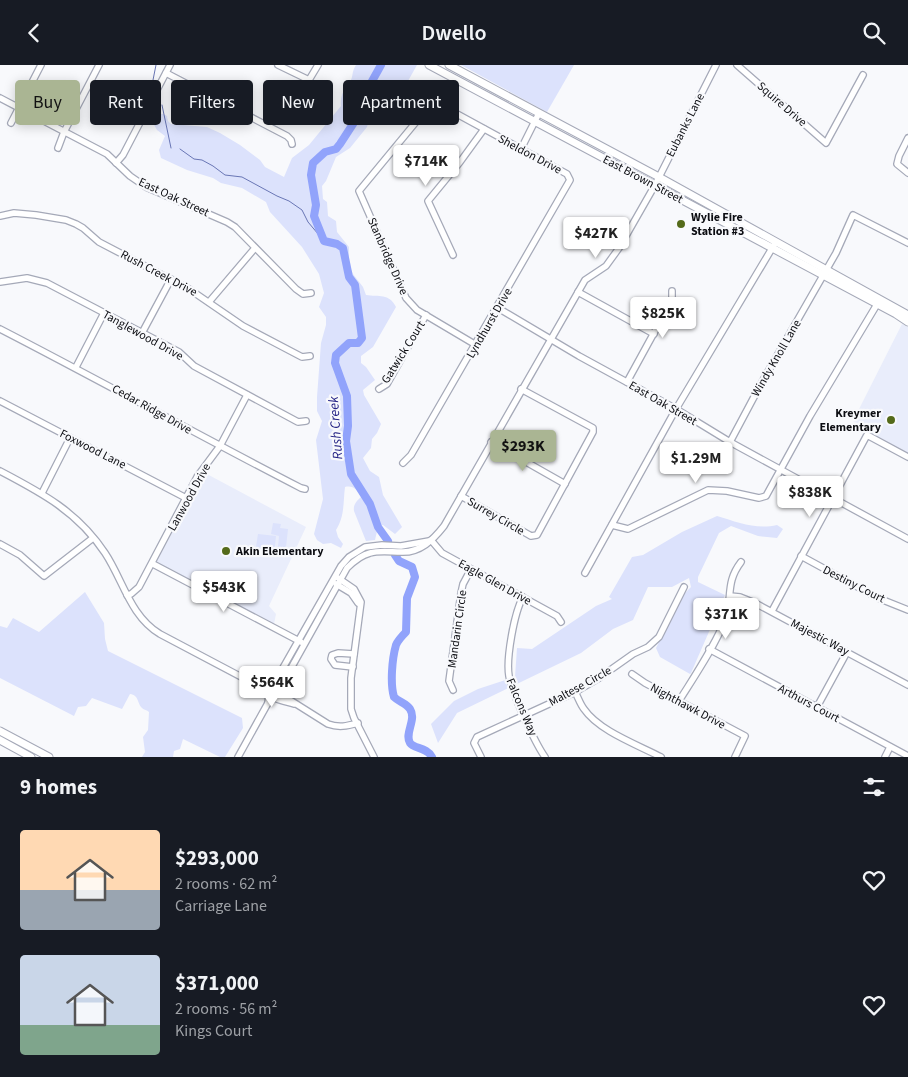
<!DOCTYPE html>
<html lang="en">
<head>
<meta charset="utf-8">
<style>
  :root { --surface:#171b24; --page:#242831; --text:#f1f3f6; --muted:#9ea1a6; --accent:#aab593 }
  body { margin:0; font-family:"Source Sans 3",sans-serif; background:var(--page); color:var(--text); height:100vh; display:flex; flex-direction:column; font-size:19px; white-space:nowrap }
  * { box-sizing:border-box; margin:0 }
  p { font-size:16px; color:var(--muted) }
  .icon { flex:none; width:28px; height:28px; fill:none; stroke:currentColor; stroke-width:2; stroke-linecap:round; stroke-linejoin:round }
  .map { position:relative; height:692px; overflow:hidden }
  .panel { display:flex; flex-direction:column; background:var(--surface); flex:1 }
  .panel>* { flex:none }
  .banner { position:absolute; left:15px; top:15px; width:500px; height:45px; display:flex; gap:10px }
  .price { position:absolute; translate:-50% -42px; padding:0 11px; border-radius:5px; background:#fff; color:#222; font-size:16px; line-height:32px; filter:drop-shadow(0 1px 2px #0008) }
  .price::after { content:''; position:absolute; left:50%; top:30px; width:15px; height:11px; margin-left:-8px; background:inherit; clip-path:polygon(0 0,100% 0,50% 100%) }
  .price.on { background:var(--accent); color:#111 }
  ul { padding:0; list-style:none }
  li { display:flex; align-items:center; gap:15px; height:125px; padding:0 20px }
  li span { display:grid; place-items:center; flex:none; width:140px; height:100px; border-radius:5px; color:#555 }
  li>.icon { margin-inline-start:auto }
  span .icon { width:60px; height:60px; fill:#fffc; stroke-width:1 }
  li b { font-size:21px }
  h2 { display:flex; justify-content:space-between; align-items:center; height:60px; padding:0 20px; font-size:21px }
  .chip { padding:0 18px; border-radius:5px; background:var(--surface); box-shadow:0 2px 12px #0003; font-size:18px; line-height:45px }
  .chip.on { background:var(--accent); color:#111 }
  header { display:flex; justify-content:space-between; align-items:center; height:65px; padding:0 20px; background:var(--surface); font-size:22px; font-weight:600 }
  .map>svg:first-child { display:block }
</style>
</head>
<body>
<header><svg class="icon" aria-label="back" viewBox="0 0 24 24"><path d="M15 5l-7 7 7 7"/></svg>Dwello<svg class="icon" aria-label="search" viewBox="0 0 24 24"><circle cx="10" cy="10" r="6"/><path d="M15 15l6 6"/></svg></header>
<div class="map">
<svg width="908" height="692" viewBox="0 0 908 692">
  <rect width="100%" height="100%" fill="#f8f9fc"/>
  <g fill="#e9edfb">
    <path d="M902 259 908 262V391L866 369 868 364 853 356Z"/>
    <path d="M205 408 306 462 269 541 276 549 274 559 156 497Z"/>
  </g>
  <g fill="#dce2fc">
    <path d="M356 0H417L408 16 403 17 395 15 383 23 382 31 383 41 370 51 367 62 350 83 336 92 326 116 322 121 323 134 327 137 328 151 336 156 337 167 349 182V200L353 209 363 222 366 230C379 232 389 228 396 242L373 282 361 291V298L366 302 375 315 363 325 364 330 381 359 377 368 372 374 371 383 363 393 370 406 379 412 383 430 402 462 395 469 383 460 378 462 375 475 366 476 354 446C353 439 357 436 361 432 358 425 353 420 345 422 343 437 345 451 336 465L338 472 343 479 341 483 331 478 323 479 317 475 314 469 323 434 316 375 322 356 317 346V332L321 278 326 260V252L319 242 324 228 319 209 302 182 270 147 266 137 242 123 221 118 213 113 187 105 161 93 159 85 165 71 157 65 153 58C155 50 159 46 167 51L168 56 171 59 207 62 220 68 240 80 260 95 265 102 284 112 292 93 309 80 341 41C340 35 342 27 346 22 350 17 349 22 351 15 353 10 352 6 356 0Z"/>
    <path d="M461 0H574L547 47Z"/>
    <path d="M717 451C737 457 756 465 777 460L783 464 777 473 758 471 731 461 719 468 698 512V517L725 530 691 608 690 609 660 592 656 583 683 530 691 522 689 513 672 522H648L633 555 613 564 581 588 457 648 438 678 431 659 454 636 478 624 515 612 517 583 532 584 596 541 612 534 609 532 632 492 643 490 682 467Z"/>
    <path d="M273 458 281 459 280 463 288 464 286 482H278L279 471 271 469Z"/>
    <path d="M258 469 276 471 274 490 255 488Z"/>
    <path d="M85 527 104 558 105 574 108 586 242 653 243 663 225 692H220L183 674 180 684 174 686 173 692H142L145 687 143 672 148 665 149 647C147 645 144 645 142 643 137 638 139 630 130 629L122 644 92 633 86 641 78 642 74 651 0 613V561L7 563 13 553 39 567Z"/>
  </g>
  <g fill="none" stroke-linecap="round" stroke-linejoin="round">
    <g stroke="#6976b5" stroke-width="1">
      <path d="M153 15 156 0"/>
      <path d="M162 40 171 83"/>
      <path d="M180 84 194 94 202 95 213 101 225 110 242 112 277 131 289 136 302 145 308 157 324 176"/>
    </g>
    <g stroke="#91a3fb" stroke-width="8">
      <path d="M381 0 371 18 367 33 353 59 340 79 336 84 325 87 313 98 311 110 316 140 314 151 324 176 337 179 343 183 349 212 355 220 362 273 358 278H349L336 290 335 298 347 331 348 361 346 376 351 409 370 439 378 462 388 476"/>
      <path d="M395 490 399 496 412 502 415 512 407 533 406 567C402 571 398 575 396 580 392 594 390 619 394 632 399 637 406 638 410 644 417 655 404 668 410 678 414 684 427 682 432 692"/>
    </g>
    <g stroke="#a5a9b8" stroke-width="8">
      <g id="minor">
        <path d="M278 0 309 15 318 0"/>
        <path d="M737 0 826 78 863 10"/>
        <path d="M166 8 287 71 291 75 292 79"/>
        <path d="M0 33 107 89 130 111 146 122 227 157 235 162 296 224 303 229 311 228"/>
        <path d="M11 58 41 0"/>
        <path d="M908 73 899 91 897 99 908 108"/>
        <path d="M58 83 64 67 99 0"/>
        <path d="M521 84 539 48"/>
        <path d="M116 98 123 90 170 0"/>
        <path d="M0 151 14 148 36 150 66 155 76 159 83 163 99 177 189 224 243 261 302 292 310 291"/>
        <path d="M453 190 428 136 460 97 484 64"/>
        <path d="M0 217 27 213 47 218 179 287 194 301 298 357 306 356"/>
        <path d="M578 227 654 269"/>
        <path d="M209 237 255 183"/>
        <path d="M498 243 579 291 676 344 730 377 908 474"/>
        <path d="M0 264C101 316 200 371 301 423L305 424"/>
        <path d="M142 268 171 214"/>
        <path d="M76 302 104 248"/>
        <path d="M627 317 672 235V226"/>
        <path d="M379 324 387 319 426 250"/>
        <path d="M0 336 186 433"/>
        <path d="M491 377 565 419"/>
        <path d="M730 377 762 317 836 188 853 150 908 178"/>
        <path d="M403 398 411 390 570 115 567 109 435 37 430 40 359 126 406 233 417 245 476 280"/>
        <path d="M0 406C42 428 78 447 105 488 123 515 130 551 160 569L268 626C272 635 285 636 294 639"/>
        <path d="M42 428 70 373"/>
        <path d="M461 431 531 471 537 470 593 367V363L521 324"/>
        <path d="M612 460 628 464 708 425 727 426 759 433 766 431 810 351 879 236"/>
        <path d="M431 475 442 488 557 551 561 557"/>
        <path d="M0 479 20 490 44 511 93 473"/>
        <path d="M801 491 878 533 908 545"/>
        <path d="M153 499 301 577"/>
        <path d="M585 508 676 344 774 180"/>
        <path d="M338 513 354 524 361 537 351 613V644L354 653 374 692"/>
        <path d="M336 519 351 528 358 538"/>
        <path d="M127 530 131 529 139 522 197 412 220 381 247 330"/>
        <path d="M730 531 740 532 755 538 908 620"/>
        <path d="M523 532C514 548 506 594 509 611 512 628 535 678 545 692"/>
        <path d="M772 546 867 370 908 392"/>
        <path d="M709 584 908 691"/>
        <path d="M353 602 335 600 331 594 332 590 338 588 354 589"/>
        <path d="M632 609 645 618 745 671 735 692"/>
        <path d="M274 625 328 659C339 663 347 661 358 658"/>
        <path d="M453 625 449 616 461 528 463 519 471 504"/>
        <path d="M575 627C578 632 580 639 584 644 599 666 638 680 661 692"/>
        <path d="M679 636C694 612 715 581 725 555 733 532 725 518 741 497"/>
        <path d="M268 638 275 632 347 503C353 497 361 490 370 488 380 485 391 487 401 487 420 488 433 475 444 461L585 215 606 201 619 183 655 120 716 0"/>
        <path d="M817 642 847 587"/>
        <path d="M238 692 268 638 269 629 284 601 341 501 349 492 365 482 382 480 401 481 429 476"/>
        <path d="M481 692 474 678 477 672 575 627 599 613 633 589 648 582 659 572 684 522"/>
        <path d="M885 692 890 682"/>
      </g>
    </g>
    <g stroke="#a5a9b8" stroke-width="9">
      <g id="major">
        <path d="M429 0 896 249 908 257"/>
        <path d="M449 0 659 112 908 250"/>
        <path d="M0 666 49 692"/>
        <path d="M0 675 31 692"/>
      </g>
    </g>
    <use href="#minor" stroke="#fff" stroke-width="5.5"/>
    <use href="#major" stroke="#fff" stroke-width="7"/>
  </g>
  <g fill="#546a1a" stroke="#f8f9fc" stroke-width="2">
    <circle cx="681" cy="159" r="5"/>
    <circle cx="891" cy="355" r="5"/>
    <circle cx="226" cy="486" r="5"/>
  </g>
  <g text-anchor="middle" stroke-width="4.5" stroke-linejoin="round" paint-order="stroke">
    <g font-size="12" fill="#0c0d12" stroke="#f8f9fc">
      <text transform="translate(782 39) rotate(41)" y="4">Squire Drive</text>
      <text transform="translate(685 60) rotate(-63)" y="4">Eubanks Lane</text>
      <text transform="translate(530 89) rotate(28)" y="4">Sheldon Drive</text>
      <text transform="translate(643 114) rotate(28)" y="4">East Brown Street</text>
      <text transform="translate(174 132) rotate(25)" y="4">East Oak Street</text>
      <text transform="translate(388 191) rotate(66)" y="4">Stanbridge Drive</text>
      <text transform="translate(159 208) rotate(28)" y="4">Rush Creek Drive</text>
      <text transform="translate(489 258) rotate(-60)" y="4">Lyndhurst Drive</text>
      <text transform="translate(143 270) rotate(29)" y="4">Tanglewood Drive</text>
      <text transform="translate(403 287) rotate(-58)" y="4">Gatwick Court</text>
      <text transform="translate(776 293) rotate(-60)" y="4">Windy Knoll Lane</text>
      <text transform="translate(663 338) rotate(30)" y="4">East Oak Street</text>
      <text transform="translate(152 344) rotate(29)" y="4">Cedar Ridge Drive</text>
      <text transform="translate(93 384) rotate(27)" y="4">Foxwood Lane</text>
      <text transform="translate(189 432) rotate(-61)" y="4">Lanwood Drive</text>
      <text transform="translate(496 451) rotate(30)" y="4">Surrey Circle</text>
      <text transform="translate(495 517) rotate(29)" y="4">Eagle Glen Drive</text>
      <text transform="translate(854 519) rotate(27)" y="4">Destiny Court</text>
      <text transform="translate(457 564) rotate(-82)" y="4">Mandarin Circle</text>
      <text transform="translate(820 572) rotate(28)" y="4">Majestic Way</text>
      <text transform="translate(580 621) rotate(-29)" y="4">Maltese Circle</text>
      <text transform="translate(809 638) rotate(28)" y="4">Arthurs Court</text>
      <text transform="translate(688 641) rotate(28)" y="4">Nighthawk Drive</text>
      <text transform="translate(522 642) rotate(67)" y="4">Falcons Way</text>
    </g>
    <g font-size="12" font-weight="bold" fill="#0c0d12" stroke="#f8f9fc" text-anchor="start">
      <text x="691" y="156">Wylie Fire<tspan x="691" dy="14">Station #3</tspan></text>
      <text x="881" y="352" text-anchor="end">Kreymer<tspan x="881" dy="14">Elementary</tspan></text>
      <text x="236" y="490">Akin Elementary</text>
    </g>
    <g font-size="14" font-style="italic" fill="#232285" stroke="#f8f9fc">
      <text transform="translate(335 363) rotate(-94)" y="5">Rush Creek</text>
    </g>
  </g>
</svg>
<b class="price" style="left:426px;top:122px">$714K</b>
<b class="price" style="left:596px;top:194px">$427K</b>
<b class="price" style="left:663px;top:274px">$825K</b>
<b class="price on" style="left:523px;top:407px">$293K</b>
<b class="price" style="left:696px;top:419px">$1.29M</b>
<b class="price" style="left:810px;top:453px">$838K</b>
<b class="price" style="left:224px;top:548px">$543K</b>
<b class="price" style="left:726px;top:575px">$371K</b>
<b class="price" style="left:272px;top:643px">$564K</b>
<div class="banner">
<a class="chip on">Buy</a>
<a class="chip">Rent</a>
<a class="chip">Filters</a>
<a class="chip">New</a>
<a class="chip">Apartment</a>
</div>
</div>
<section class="panel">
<h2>9 homes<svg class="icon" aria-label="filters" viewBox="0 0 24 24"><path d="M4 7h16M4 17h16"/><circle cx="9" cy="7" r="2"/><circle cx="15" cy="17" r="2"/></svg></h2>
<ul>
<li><span style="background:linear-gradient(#ffd9b3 60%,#9aa5b1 0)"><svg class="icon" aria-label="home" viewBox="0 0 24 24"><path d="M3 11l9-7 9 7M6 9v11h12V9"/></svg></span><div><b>$293,000</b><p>2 rooms · 62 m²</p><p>Carriage Lane</p></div><svg class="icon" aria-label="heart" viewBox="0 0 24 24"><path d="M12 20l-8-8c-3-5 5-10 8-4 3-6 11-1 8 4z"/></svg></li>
<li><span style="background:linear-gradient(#c9d6e8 70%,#7fa58c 0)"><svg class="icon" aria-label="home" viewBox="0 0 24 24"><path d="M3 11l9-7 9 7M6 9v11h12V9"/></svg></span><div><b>$371,000</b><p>2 rooms · 56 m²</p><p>Kings Court</p></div><svg class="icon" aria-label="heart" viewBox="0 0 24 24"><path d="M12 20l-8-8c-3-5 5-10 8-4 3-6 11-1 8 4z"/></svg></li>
</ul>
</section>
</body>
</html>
